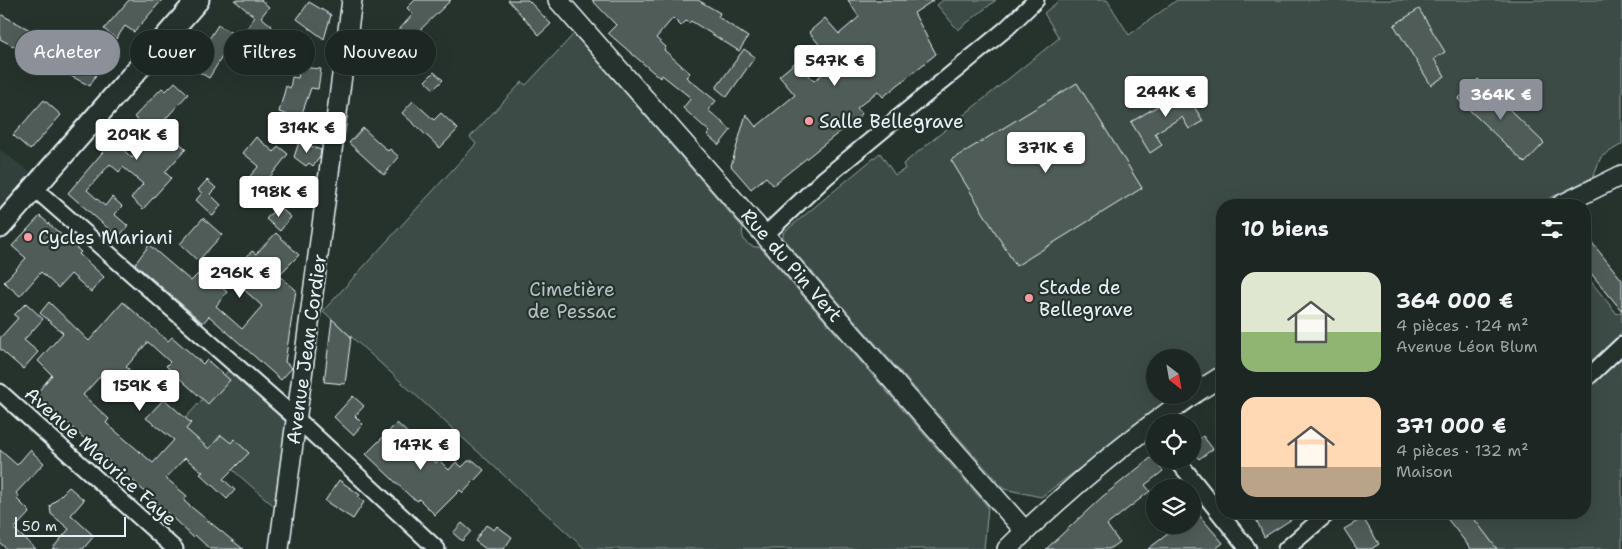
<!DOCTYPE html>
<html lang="fr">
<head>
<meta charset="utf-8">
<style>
  :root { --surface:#1c2622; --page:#29322f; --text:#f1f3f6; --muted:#a0a5a5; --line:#3a4340; --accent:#8c9099 }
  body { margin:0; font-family:"Shantell Sans",sans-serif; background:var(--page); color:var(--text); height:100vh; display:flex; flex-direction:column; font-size:19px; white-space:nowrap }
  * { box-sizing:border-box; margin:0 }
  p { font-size:16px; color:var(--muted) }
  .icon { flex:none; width:28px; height:28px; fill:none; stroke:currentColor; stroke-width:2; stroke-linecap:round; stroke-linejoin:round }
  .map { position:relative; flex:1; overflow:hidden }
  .drawer { position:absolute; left:1216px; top:199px; width:375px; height:320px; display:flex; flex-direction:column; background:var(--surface); border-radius:20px; box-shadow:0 5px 20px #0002,0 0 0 1px var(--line) }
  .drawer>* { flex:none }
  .banner { position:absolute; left:15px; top:30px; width:475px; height:45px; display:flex; gap:10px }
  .needle { width:32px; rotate:149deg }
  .fabs { position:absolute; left:1146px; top:349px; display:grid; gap:10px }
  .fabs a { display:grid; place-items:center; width:55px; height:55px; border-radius:50%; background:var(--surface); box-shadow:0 5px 20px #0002,0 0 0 1px var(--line); font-size:25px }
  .scale { position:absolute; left:15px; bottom:12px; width:111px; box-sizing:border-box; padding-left:5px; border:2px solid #e8f1f8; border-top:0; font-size:14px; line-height:18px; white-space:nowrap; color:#e8f1f8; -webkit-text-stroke:4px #26332d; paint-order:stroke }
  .price { position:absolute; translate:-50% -42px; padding:0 11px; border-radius:5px; background:#fff; color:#222; font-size:16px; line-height:32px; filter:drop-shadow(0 1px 2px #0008) }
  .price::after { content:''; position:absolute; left:50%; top:30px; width:15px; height:11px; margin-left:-8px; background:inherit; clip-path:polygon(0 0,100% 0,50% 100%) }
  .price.active { background:var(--accent); color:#fff }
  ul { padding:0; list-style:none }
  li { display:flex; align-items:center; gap:15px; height:125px; padding:0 25px }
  li span { display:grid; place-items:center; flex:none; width:140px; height:100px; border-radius:15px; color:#555 }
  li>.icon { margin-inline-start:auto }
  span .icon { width:60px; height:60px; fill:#fffc; stroke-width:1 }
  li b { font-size:21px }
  h2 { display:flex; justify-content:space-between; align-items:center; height:60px; padding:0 25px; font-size:21px }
  .tag { padding:0 18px; border-radius:22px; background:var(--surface); box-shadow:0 5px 20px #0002,0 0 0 1px var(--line); font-size:18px; line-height:45px }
  .tag.active { background:var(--accent); color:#fff }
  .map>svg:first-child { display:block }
</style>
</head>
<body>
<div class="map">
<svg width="1622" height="549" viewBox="0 0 1622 549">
  <rect width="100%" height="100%" fill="#26332d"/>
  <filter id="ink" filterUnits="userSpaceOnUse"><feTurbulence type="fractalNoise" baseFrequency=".02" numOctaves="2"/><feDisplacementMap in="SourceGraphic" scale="10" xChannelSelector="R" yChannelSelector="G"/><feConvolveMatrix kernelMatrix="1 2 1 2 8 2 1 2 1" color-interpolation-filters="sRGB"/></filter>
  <g filter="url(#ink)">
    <path fill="#333f3a" d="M0 150 30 172 0 207Z"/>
    <g fill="#3e4b47" stroke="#939ea0">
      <path d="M943 0H996L958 30 937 5Z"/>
      <path d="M1060 0H1107L1129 35 1177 0H1622V144L1601 157 1593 177 1536 205H1222V365L1193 385 1192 358H1155V395H1178L1041 497 1004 489 783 239V233L880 153 895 175 905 169 903 164 1059 38 1044 13Z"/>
      <path d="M574 34 743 228C740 240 749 248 760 247L988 507 984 549H585L323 311 476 144 470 137 522 82 526 85Z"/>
      <path d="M1585 274 1617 314 1622 311V333L1585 367Z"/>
      <path d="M1622 355V549H1497L1469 513 1585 512V389Z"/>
      <path d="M228 371 286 422 274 506 180 424Z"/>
    </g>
    <g fill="#505c59" stroke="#e8f1f8">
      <path d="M129 0H162L134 32 125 26 116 39 104 29Z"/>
      <path d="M234 0H261L269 7 261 17 272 26 262 42 246 29 255 17Z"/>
      <path d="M415 0H451L420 30 432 41 414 61 390 40 413 14 407 8Z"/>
      <path d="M508 0H528L551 24 539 35Z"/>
      <path d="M592 0H698L720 13 718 17 748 37 739 51 691 21 689 23 686 21 681 26 673 18 656 38 666 47 664 50 690 73 686 77 716 101 708 110 731 130 719 145 707 135 710 132 683 108 691 98 662 75 660 78 608 33 616 25Z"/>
      <path d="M848 0H934L914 13 936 54 883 97 878 91 857 108 862 114 773 185 766 177 751 189 731 166 746 114 756 127 795 95 779 76 797 61 814 81 835 64 809 32 825 18 839 34 859 17Z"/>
      <path d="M309 2 331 15 324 39 297 19Z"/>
      <path d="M1419 9 1445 52 1434 59 1445 76 1431 85 1394 25Z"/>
      <path d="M0 14 100 67 90 86 0 39Z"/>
      <path d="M218 25 256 47 252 56 230 44 209 78 191 67Z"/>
      <path d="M744 49 755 57 727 97 716 88Z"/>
      <path d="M300 67 321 69 318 89 311 88 300 119 279 112 286 86 290 88 292 77 298 78Z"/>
      <path d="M434 72 443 80 434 89 425 81Z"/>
      <path d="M1478 79 1544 143 1525 163 1458 99Z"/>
      <path d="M175 82 188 94 160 125 186 149 165 172 171 178 143 209 131 198 143 184 123 167 119 172 110 164 87 190 105 206 112 197 122 206 114 214 128 226 118 237 68 193 113 140 132 158 151 139 137 126 140 122 134 117 162 88 166 91Z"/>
      <path d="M1077 83 1142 188 1016 266 951 160Z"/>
      <path d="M1182 87 1203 121 1189 129 1182 117 1155 133 1162 145 1150 153 1131 122 1161 104 1163 90 1170 95Z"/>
      <path d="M44 100 61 115 30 150 13 135Z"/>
      <path d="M413 101 434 120 441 113 458 129 440 148 402 113Z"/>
      <path d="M363 128 388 151 390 149 399 157 384 175 349 143Z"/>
      <path d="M256 137 274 152 278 146 288 154 263 186 250 176 259 166 243 153Z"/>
      <path d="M299 142 321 150 320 157 313 166 309 163 306 166 294 157Z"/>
      <path d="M207 180 216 188 210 194 221 205 213 216 196 200 202 193 198 190Z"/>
      <path d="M278 206 291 217 280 231 266 219Z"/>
      <path d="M40 216 81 252 79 254 104 277 91 292 71 274 58 288 41 272 20 296 4 282 26 258 12 246Z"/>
      <path d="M203 218 222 235 198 261 180 244Z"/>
      <path d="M276 233 299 255 279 275 296 290 285 362 292 368 281 380 209 316 203 323 135 264 149 245 191 281 202 270 227 292 216 306 242 329 262 306 229 276 252 251 256 254Z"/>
      <path d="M1585 234 1622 280V311L1585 266Z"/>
      <path d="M49 302 89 341 123 302 168 341 172 337 203 364 207 360 230 380 208 404 166 366 170 362 148 342 126 367 129 369 128 373 119 383 105 371 83 395 109 419 106 423 153 463 174 440 146 418 164 399 191 423 186 429 209 449 221 435 231 443 234 439 249 453 223 479 235 490 227 499 200 474 203 472 185 458 166 478 187 496 184 500 185 502 243 549H210L195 535 193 537 130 478 128 481 113 467 114 466 36 394 52 375 38 361 63 333 40 313Z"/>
      <path d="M26 303 43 319 24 340 38 352 23 369 0 349V338L18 318 14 315Z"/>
      <path d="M332 319 351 337 345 384 324 382Z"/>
      <path d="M353 396 364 406 355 416 363 424 353 435 334 417Z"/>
      <path d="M397 423 413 438 407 444 425 461 429 456 436 463 439 460 449 470 456 462 462 467 468 461H474L484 470 463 493 460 490 435 515 419 499 418 501 411 497 366 454Z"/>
      <path d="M1192 430 1199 439 1203 436 1213 449 1199 459 1192 452Z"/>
      <path d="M0 450 17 465 30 450 44 463 16 493 19 497 17 499 30 512 14 529 36 549H7L0 543Z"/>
      <path d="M1152 457 1163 471 1145 485 1150 491 1107 525 1119 542 1109 549H1046L1102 497Z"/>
      <path d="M339 480 360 495 358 497 364 502 353 519 325 501Z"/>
      <path d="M69 487 84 500 71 515 94 536 83 549H52L69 529 51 514 50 506Z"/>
      <path d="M1192 507 1223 543 1215 549H1148L1169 533 1162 525H1192Z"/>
      <path d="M1253 512H1303L1264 537Z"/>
      <path d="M1442 512H1469L1497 549H1471Z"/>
      <path d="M1363 518 1379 544 1371 549H1357L1344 529Z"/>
      <path d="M462 523 471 531 462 541 453 533Z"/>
      <path d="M486 525 494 530 497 526 512 537 504 549H486L475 541Z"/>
    </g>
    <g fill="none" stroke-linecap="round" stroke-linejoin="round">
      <g stroke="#e8f1f8" stroke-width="19">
        <g id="minor">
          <path d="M34 188 297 419 437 549"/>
          <path d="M765 235 825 178 1007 28 1036 0"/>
          <path d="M1585 380 1622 345"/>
          <path d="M0 392 175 549"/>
          <path d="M1177 460 1248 549"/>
          <path d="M1286 549 1329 512"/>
        </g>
      </g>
      <g stroke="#e8f1f8" stroke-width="22">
        <g id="tertiary">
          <path d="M558 0 1025 531"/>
          <path d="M1561 205 1622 175"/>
          <path d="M1192 395 1222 376"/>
          <path d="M279 549 352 0"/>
          <path d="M1007 549C1064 493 1126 441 1192 395"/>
        </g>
      </g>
      <g stroke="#e8f1f8" stroke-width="25">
        <path id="secondary" d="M0 227 198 0"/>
      </g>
      <use href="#minor" stroke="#26332d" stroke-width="15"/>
      <use href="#tertiary" stroke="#26332d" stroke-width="19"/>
      <use href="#secondary" stroke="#26332d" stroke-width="21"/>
    </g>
  </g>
  <g fill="#ff9aa2" stroke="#26332d" stroke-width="2">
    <circle cx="809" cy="121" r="5"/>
    <circle cx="28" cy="237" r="5"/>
    <circle cx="1029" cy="298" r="5"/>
  </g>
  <g text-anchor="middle" stroke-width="4.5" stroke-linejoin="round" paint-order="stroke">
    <g font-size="19" fill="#e8f1f8" stroke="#26332d" text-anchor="start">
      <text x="819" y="128">Salle Bellegrave</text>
      <text x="38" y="244">Cycles Mariani</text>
      <text x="1039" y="294">Stade de<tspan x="1039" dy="22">Bellegrave</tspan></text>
    </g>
    <g font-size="19" fill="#e8f1f8" stroke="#26332d">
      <text transform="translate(792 265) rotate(49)" y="7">Rue du Pin Vert</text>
      <text transform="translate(306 349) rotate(-82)" y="7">Avenue Jean Cordier</text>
      <text transform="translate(101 456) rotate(42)" y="7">Avenue Maurice Faye</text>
    </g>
    <g font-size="19" fill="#b5bfc3" stroke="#26332d">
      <text x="572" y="296">Cimetière<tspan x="572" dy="22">de Pessac</tspan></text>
    </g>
  </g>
</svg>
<div class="fabs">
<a><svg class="needle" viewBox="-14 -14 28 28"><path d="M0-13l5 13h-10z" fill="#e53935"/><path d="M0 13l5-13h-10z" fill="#a0a5a5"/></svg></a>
<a><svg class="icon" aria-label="locate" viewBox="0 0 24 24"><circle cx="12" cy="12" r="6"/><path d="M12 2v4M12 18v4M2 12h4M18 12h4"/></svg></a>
<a><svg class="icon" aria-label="layers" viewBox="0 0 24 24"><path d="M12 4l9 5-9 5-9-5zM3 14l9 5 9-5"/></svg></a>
</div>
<div class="scale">50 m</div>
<b class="price" style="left:835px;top:87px">547K €</b>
<b class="price" style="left:1166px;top:118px">244K €</b>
<b class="price active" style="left:1501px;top:121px">364K €</b>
<b class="price" style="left:307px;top:154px">314K €</b>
<b class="price" style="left:137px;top:161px">209K €</b>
<b class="price" style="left:1046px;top:174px">371K €</b>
<b class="price" style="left:279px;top:218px">198K €</b>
<b class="price" style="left:240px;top:299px">296K €</b>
<b class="price" style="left:140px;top:412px">159K €</b>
<b class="price" style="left:421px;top:471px">147K €</b>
<div class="banner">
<a class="tag active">Acheter</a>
<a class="tag">Louer</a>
<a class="tag">Filtres</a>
<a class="tag">Nouveau</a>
</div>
<section class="drawer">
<h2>10 biens<svg class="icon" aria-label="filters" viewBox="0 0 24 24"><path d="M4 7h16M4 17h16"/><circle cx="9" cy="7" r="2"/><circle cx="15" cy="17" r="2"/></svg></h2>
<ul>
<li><span style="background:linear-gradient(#dfe7d0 60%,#8fb573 0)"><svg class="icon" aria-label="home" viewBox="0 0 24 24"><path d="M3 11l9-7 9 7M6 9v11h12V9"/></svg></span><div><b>364 000 €</b><p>4 pièces · 124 m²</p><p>Avenue Léon Blum</p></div></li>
<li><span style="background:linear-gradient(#ffd9b3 70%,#b9a48a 0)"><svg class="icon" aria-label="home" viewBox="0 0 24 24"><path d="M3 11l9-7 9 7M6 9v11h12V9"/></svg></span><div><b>371 000 €</b><p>4 pièces · 132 m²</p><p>Maison</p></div></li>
</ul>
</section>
</div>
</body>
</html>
